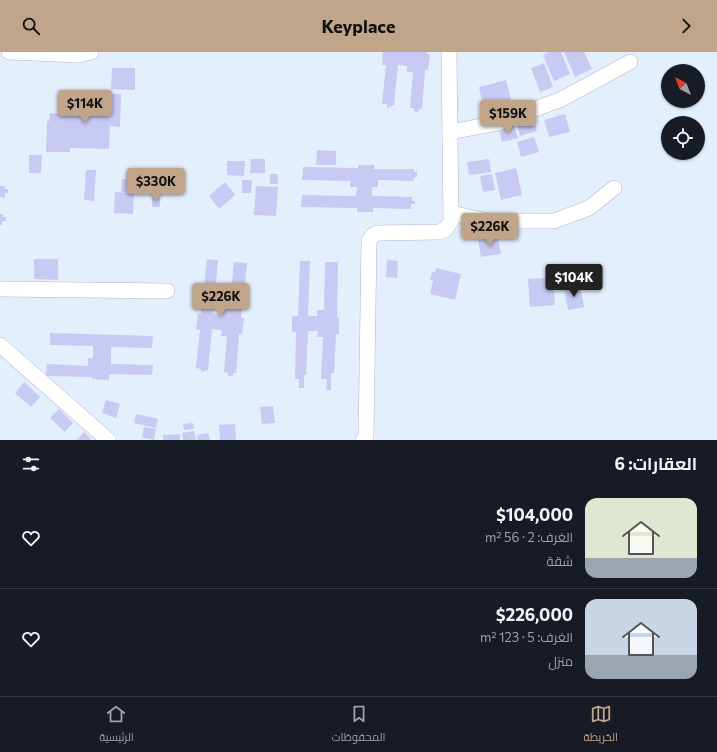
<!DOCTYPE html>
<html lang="ar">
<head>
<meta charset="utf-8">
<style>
  :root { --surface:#171b24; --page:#242831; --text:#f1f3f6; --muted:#9ea1a6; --line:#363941; --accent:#c0a58a }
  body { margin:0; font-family:Commissioner,Cairo,sans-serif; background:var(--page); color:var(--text); direction:rtl; height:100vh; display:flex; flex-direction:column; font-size:15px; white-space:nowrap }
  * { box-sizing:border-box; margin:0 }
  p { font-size:13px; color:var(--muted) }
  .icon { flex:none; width:22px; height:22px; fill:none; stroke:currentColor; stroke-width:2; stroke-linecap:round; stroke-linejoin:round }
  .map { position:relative; height:388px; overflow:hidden; direction:ltr }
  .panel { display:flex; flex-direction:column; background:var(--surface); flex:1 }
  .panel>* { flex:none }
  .needle { width:26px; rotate:318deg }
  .controls { position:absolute; left:661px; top:12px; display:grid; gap:8px }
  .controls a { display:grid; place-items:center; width:44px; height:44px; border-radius:50%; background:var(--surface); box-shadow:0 1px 3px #0004; font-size:20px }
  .price { position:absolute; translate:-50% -34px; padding:0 9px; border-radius:4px; background:var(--accent); color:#111; font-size:13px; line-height:26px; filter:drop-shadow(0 1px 2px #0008) }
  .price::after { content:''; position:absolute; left:50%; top:24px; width:12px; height:9px; margin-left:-6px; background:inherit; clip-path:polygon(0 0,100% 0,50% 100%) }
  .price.active { background:#222; color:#fff }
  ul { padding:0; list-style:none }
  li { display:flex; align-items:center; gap:12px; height:100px; padding:0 20px }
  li+li { border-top:1px solid var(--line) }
  li span { display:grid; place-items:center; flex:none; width:112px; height:80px; border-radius:12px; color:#555 }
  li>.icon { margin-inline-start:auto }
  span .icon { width:48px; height:48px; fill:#fffc; stroke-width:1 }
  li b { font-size:17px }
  h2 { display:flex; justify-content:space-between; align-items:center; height:48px; padding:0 20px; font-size:17px }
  header { display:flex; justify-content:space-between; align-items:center; height:52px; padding:0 20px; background:var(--accent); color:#111; font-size:18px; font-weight:700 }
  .menu { display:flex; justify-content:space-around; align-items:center; height:56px; border-top:1px solid var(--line); background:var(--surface); font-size:11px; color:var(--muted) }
  .menu a { display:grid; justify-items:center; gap:2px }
  .menu .active { color:var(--accent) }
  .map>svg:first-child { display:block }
</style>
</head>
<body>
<header><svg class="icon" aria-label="forward" viewBox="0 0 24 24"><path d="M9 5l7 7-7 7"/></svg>Keyplace<svg class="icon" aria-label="search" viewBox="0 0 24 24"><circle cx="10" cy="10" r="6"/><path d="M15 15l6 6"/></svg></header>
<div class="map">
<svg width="717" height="388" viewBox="0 0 717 388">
  <rect width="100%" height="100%" fill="#e3effc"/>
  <g fill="#c8caf3">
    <path d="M383 0H427V2H430L428 18H425L422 57H419L418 60 414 59V56H410L413 20H407V14L398 13 394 53 387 56V52H382L386 13H382Z"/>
    <path d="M549 0H561L570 22 554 29 543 3Z"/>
    <path d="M564 0H584L592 17 575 25Z"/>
    <path d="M544 11 553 35 540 40 531 16Z"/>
    <path d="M112 16H135V38L111 37Z"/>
    <path d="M506 28 512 51 484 58 479 35Z"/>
    <path d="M90 41 121 42 120 75 110 74 109 97 70 96V100H46L47 69H49L50 61 69 62V52H90Z"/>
    <path d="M494 57 496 65 482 69 480 61Z"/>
    <path d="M565 62 570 80 549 85 544 68Z"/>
    <path d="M533 65 537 79 520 84 516 70Z"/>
    <path d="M514 74 518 86 502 90 499 78Z"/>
    <path d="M534 85 539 100 521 105 517 90Z"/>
    <path d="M317 98 336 99V113H316Z"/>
    <path d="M29 103H42L41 121H29Z"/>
    <path d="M251 107H265V121H250Z"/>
    <path d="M489 107 491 120 469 123 467 110Z"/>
    <path d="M227 109H245L244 124 227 123Z"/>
    <path d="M358 113H374V117H414V120H417V125H414V129L378 128V135H372V144L412 145V149H415V152H411V157L373 156V160H357V156L301 155 302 143 356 144 357 135H350V129L302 128 303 115 358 116Z"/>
    <path d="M516 116 522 143 501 148 495 121Z"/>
    <path d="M86 118H96L94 149 84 148Z"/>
    <rect x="270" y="122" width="8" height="10"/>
    <path d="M492 122 495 138 483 140 480 124Z"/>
    <path d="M122 127H135V140H121Z"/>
    <path d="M138 128H163L162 142 138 141Z"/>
    <path d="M242 128H252L251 141H242Z"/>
    <path d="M225 130 235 143 219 157 209 144Z"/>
    <path d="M0 134H5V137H8V141H5V146L0 145Z"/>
    <path d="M256 134 278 135 276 164 254 163Z"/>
    <path d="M115 140 134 141 133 162 114 161Z"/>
    <rect x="152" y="146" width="8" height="9"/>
    <path d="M0 162H3V165H6V169H2V173H0Z"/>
    <path d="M498 185 501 202 481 205 478 188Z"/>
    <path d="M34 207H58V228L34 227Z"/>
    <path d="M207 207 218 208 213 262 222 263 223 257H229L234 210 247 211 241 266H244L242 282H239L236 321H233V324H228V321L224 320 227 284H221L222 278 212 277 208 318 201 320V317L196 316 200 278 196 277 198 261 201 262Z"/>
    <path d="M387 208 398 209 397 226 386 225Z"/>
    <path d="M300 209H310L308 264H317V258H324L325 210H338L337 266H339V282H336L334 321H331V338H326L327 327H321L323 285H317L318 279H308L306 323H304V336H299V327H295L296 280H292V264H298Z"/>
    <path d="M436 216 461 222 455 248 430 242 433 228H430L432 220H435Z"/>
    <path d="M553 225 555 253 530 255 528 227Z"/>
    <path d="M580 233 584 255 568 258 564 236Z"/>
    <path d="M50 281 153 284 152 296 111 295V312L153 313 152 323 109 322V328L92 327V325L46 324 47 312 88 314V306H93V294L50 293Z"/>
    <path d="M24 330 40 345 31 355 15 341Z"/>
    <path d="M106 348 120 352 116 366 102 361Z"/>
    <path d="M273 354 275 371 262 372 260 355Z"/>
    <path d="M59 357 73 371 65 380 50 366Z"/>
    <path d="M136 362 158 367 156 376 134 371Z"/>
    <path d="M193 371 194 377 184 378 183 372Z"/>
    <path d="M235 372 236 388H220L219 373Z"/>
    <path d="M144 375 156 377 154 388 142 385Z"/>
    <path d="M194 379 196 388H183L182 381Z"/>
    <path d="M84 380 91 387 90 388H77Z"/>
    <path d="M208 381 210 388H198L197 383Z"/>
    <path d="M180 382V388H163V383Z"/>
  </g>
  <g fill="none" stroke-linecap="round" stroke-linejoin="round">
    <g stroke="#abbaca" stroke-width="16">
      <g id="minor">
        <path d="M9 0 79 3 91 0"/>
        <path d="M450 80 498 71 562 47 630 10"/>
        <path d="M451 161 488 169H554L589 156 614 136"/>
        <path d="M0 237 167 239"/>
        <path d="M0 293 108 388"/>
        <path d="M363 388 366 384 369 189 373 183 378 181 439 180 446 177 451 169 449 0"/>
      </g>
    </g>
    <use href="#minor" stroke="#fff" stroke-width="15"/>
  </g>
</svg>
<div class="controls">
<a><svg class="needle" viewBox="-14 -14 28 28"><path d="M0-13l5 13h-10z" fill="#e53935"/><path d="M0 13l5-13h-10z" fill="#9ea1a6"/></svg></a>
<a><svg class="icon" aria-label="locate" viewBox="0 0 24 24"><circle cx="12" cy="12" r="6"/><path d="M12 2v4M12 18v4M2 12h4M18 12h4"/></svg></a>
</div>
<b class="price" style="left:85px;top:72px">$114K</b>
<b class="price" style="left:508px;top:82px">$159K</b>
<b class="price" style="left:156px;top:150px">$330K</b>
<b class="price" style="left:490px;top:195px">$226K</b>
<b class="price active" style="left:574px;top:246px">$104K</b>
<b class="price" style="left:221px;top:265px">$226K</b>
</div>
<section class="panel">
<h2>العقارات: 6<svg class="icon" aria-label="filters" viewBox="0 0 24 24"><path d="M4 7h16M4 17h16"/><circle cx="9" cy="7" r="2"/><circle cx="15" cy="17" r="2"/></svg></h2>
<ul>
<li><span style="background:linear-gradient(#dfe7d0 75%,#9aa5b1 0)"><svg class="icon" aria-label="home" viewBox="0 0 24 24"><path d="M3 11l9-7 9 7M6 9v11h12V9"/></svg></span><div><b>$104,000</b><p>الغرف: 2 · 56 m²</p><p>شقة</p></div><svg class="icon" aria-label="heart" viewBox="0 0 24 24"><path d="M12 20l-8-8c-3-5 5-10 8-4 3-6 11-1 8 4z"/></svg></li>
<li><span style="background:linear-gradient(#c9d6e8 70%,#9aa5b1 0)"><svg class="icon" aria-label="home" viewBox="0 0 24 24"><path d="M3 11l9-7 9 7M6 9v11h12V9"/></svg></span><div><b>$226,000</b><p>الغرف: 5 · 123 m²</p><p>منزل</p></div><svg class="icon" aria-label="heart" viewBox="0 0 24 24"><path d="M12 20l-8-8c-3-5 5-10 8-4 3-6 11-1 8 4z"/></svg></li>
</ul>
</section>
<nav class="menu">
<a class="active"><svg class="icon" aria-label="map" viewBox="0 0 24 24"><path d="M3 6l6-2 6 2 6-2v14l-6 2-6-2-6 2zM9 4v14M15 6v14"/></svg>الخريطة</a>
<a><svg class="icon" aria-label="saved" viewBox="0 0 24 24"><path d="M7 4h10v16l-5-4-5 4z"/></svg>المحفوظات</a>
<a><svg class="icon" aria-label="home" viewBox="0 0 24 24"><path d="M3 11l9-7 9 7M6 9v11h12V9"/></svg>الرئيسية</a>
</nav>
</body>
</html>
